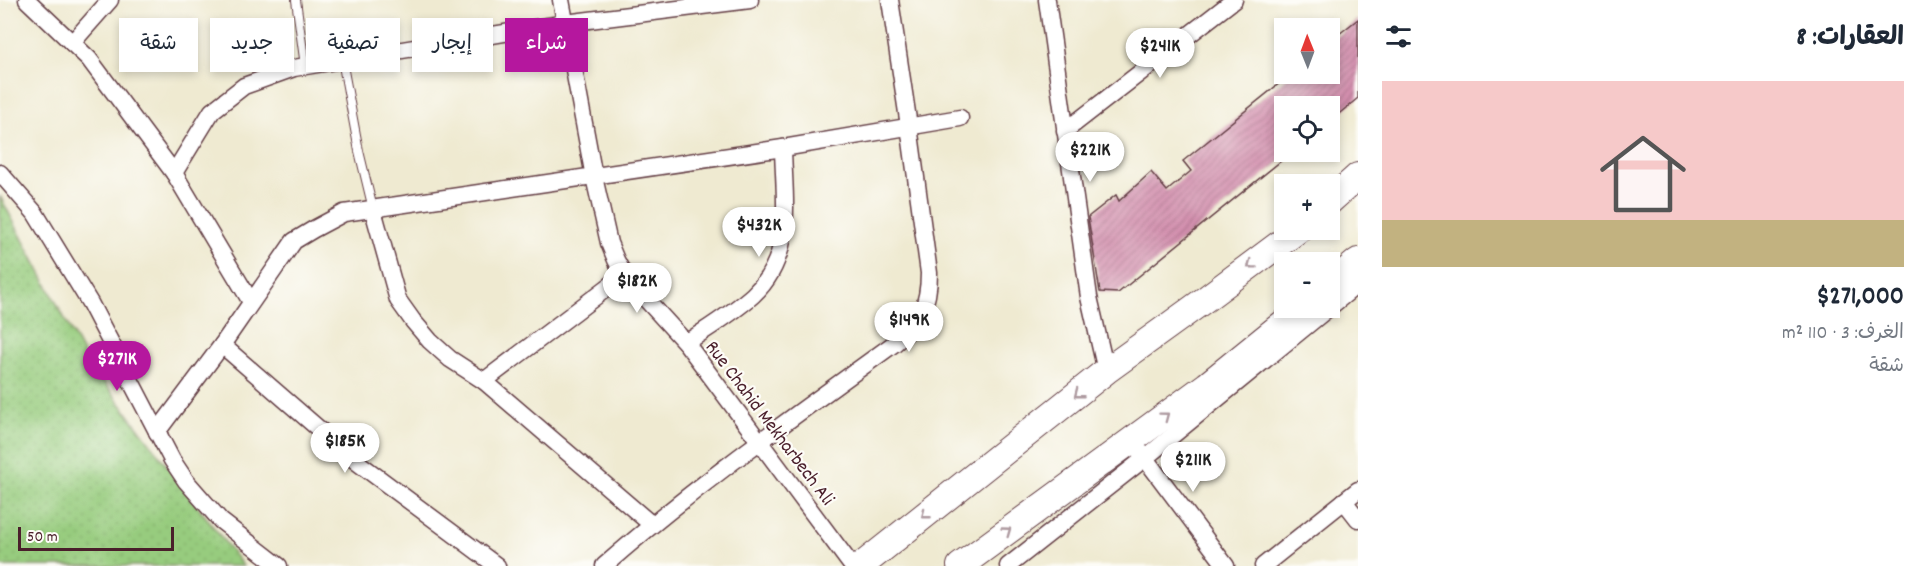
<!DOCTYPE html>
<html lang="ar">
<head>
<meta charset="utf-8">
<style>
  :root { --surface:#fff; --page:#f6f6f7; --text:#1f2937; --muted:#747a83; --line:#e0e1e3; --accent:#b5179e }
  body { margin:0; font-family:Dekko,"Playpen Sans Arabic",sans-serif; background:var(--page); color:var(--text); direction:rtl; height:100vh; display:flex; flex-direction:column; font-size:22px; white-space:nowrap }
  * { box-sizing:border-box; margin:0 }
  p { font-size:20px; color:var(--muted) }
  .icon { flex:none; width:33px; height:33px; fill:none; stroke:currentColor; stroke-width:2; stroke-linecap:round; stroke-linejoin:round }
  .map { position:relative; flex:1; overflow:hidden; direction:ltr }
  .sheet { display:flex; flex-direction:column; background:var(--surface); width:570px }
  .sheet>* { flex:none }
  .banner { position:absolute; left:18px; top:18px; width:570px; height:54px; direction:rtl; display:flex; gap:12px }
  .needle { width:39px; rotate:359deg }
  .fabs { position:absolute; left:1274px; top:18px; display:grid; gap:12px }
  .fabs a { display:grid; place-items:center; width:66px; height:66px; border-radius:0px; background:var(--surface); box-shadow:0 3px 9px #0003; font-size:30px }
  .scale { position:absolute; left:18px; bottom:15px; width:156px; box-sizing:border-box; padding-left:6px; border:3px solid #4a1f2b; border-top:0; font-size:16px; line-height:21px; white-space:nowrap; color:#4a1f2b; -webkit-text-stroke:4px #fdfcf7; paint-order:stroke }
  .price { position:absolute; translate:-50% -51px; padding:0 14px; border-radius:21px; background:#fff; color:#222; font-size:20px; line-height:39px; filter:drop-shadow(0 2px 3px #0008) }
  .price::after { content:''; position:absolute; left:50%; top:36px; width:18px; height:14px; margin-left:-9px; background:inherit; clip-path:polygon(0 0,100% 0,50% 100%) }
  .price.active { background:var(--accent); color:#fff }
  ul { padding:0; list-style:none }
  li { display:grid; align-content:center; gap:12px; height:318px; padding:0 24px }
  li+li { border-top:2px solid var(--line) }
  li span { display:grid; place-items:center; height:186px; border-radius:0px; color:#555 }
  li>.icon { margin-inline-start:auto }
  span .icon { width:108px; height:108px; fill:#fffc; stroke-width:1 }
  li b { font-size:26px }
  h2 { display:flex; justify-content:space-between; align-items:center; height:72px; padding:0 24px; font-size:26px }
  .chip { padding:0 21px; border-radius:0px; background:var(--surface); box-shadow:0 3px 9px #0003; font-size:21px; line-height:54px }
  .chip.active { background:var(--accent); color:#fff }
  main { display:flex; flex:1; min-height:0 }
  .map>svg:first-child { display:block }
</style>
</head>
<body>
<main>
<section class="sheet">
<h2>العقارات: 8<svg class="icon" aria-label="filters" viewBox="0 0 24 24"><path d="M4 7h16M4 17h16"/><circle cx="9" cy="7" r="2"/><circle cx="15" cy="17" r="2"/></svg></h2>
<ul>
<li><span style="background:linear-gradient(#f6c9c9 75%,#c2b280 0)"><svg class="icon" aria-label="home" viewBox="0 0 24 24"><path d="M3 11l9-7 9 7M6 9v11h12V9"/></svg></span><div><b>$271,000</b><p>الغرف: 3 · 110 m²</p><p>شقة</p></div></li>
</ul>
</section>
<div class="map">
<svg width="1358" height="566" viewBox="0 0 1358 566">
  <defs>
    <pattern id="grass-dots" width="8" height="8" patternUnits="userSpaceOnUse" patternTransform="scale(1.5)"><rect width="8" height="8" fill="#97cc7e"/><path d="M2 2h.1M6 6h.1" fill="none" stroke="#84af6d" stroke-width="1.8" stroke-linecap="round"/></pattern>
    <pattern id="building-hatch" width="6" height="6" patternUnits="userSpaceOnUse" patternTransform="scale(1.5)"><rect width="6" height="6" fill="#d38fae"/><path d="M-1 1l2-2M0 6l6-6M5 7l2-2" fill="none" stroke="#ad748e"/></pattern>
  </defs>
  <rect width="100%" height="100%" fill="#fdfcf7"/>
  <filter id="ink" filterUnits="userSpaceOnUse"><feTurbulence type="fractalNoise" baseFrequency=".0167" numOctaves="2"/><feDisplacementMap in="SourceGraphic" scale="12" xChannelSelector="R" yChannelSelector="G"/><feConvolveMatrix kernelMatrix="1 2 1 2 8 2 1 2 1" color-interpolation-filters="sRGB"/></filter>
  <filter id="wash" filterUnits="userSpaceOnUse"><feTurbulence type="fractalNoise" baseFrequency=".008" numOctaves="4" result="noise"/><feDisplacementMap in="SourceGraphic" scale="24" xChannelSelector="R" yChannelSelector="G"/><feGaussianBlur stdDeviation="1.35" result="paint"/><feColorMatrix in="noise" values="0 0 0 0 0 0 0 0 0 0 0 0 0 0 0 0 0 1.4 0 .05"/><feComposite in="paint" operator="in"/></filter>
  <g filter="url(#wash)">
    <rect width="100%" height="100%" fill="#efead1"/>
    <path fill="url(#grass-dots)" stroke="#707654" stroke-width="1.5" d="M0 196 85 357 243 566H0Z"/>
    <g id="blocks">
      <path fill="url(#building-hatch)" d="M1358 19V98L1329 122V106H1284V152H1292L1118 293 1100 292 1088 217 1116 195 1119 201 1151 172 1167 191 1191 171 1183 161 1291 74H1329V42Z"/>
    </g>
  </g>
  <g filter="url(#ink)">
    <use href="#blocks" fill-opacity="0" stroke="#633d44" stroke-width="1.5"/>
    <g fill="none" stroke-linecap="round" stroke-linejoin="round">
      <g stroke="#633d44" stroke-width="10">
        <g id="lane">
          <path d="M296 0 305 66"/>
          <path d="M342 60 359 151 373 209"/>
        </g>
      </g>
      <g stroke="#633d44" stroke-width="19">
        <g id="street">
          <path d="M27 0 89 59 174 173 251 302"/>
          <path d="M561 0 594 177 609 243 616 260 624 275 686 343 852 566"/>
          <path d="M1047 0 1089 297 1106 371"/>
          <path d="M72 43 110 0"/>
          <path d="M1065 131 1234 0"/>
          <path d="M0 173 35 213 90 303 172 460 186 481 221 521 279 566"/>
          <path d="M174 173 212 111 244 86 294 68 565 23 750 0"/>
          <path d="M373 210 398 300 413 321 430 341 450 359 484 381 651 524"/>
          <path d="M686 343C708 328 733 313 753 295 795 256 784 200 783 148"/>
          <path d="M222 345 357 462 497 566"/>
          <path d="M484 381 624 275"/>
          <path d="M157 432 222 345 294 241 314 229 344 213 783 148 960 118"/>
          <path d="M1138 449 1226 566"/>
          <path d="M1344 501 1358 519"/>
          <path d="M604 566C696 485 796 415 895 343 920 322 929 306 929 273L909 126 890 0"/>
          <path d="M1008 566 1145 458 1358 284"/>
          <path d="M1263 566 1358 490"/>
        </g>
      </g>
      <g stroke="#633d44" stroke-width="28">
        <g id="primary">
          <path d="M1329 202 1358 176"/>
          <path d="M1329 285 1358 261"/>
          <path d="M861 566 1106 371 1207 298 1298 230"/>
          <path d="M960 566 1207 385 1302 308"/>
        </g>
      </g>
      <use href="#lane" stroke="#fff" stroke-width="8"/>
      <use href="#street" stroke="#fff" stroke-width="16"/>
      <use href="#primary" stroke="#fff" stroke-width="26"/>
    </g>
    <defs><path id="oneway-chevron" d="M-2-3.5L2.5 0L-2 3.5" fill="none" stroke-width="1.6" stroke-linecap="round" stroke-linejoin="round" transform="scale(1.5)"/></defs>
    <g stroke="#ae9aa0">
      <use href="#oneway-chevron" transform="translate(1251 265) rotate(143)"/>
      <use href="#oneway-chevron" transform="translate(1078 394) rotate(142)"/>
      <use href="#oneway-chevron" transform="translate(1165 416) rotate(-37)"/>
      <use href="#oneway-chevron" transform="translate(925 515) rotate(142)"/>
      <use href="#oneway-chevron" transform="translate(1007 531) rotate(-36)"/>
    </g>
  </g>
  <g text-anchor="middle" stroke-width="4.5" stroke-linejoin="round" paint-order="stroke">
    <g font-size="20" fill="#4a1f2b" stroke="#fdfcf7">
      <text transform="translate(771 422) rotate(53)" y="7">Rue Chahid Mekharbech Ali</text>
    </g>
  </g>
</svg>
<div class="fabs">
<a><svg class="needle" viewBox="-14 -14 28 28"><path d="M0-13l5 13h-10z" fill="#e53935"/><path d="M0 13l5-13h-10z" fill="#747a83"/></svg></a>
<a><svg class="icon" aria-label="locate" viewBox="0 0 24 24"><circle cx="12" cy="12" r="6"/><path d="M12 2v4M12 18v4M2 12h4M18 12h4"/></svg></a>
<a>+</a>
<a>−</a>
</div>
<div class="scale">50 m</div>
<b class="price" style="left:1160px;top:79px">$241K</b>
<b class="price" style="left:1090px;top:183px">$221K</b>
<b class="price" style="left:759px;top:258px">$432K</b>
<b class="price" style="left:637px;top:314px">$182K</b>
<b class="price" style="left:909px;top:353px">$149K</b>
<b class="price active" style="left:117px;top:392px">$271K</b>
<b class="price" style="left:345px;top:474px">$185K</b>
<b class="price" style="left:1193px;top:493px">$211K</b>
<div class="banner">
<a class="chip active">شراء</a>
<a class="chip">إيجار</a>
<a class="chip">تصفية</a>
<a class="chip">جديد</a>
<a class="chip">شقة</a>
</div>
</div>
</main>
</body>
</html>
